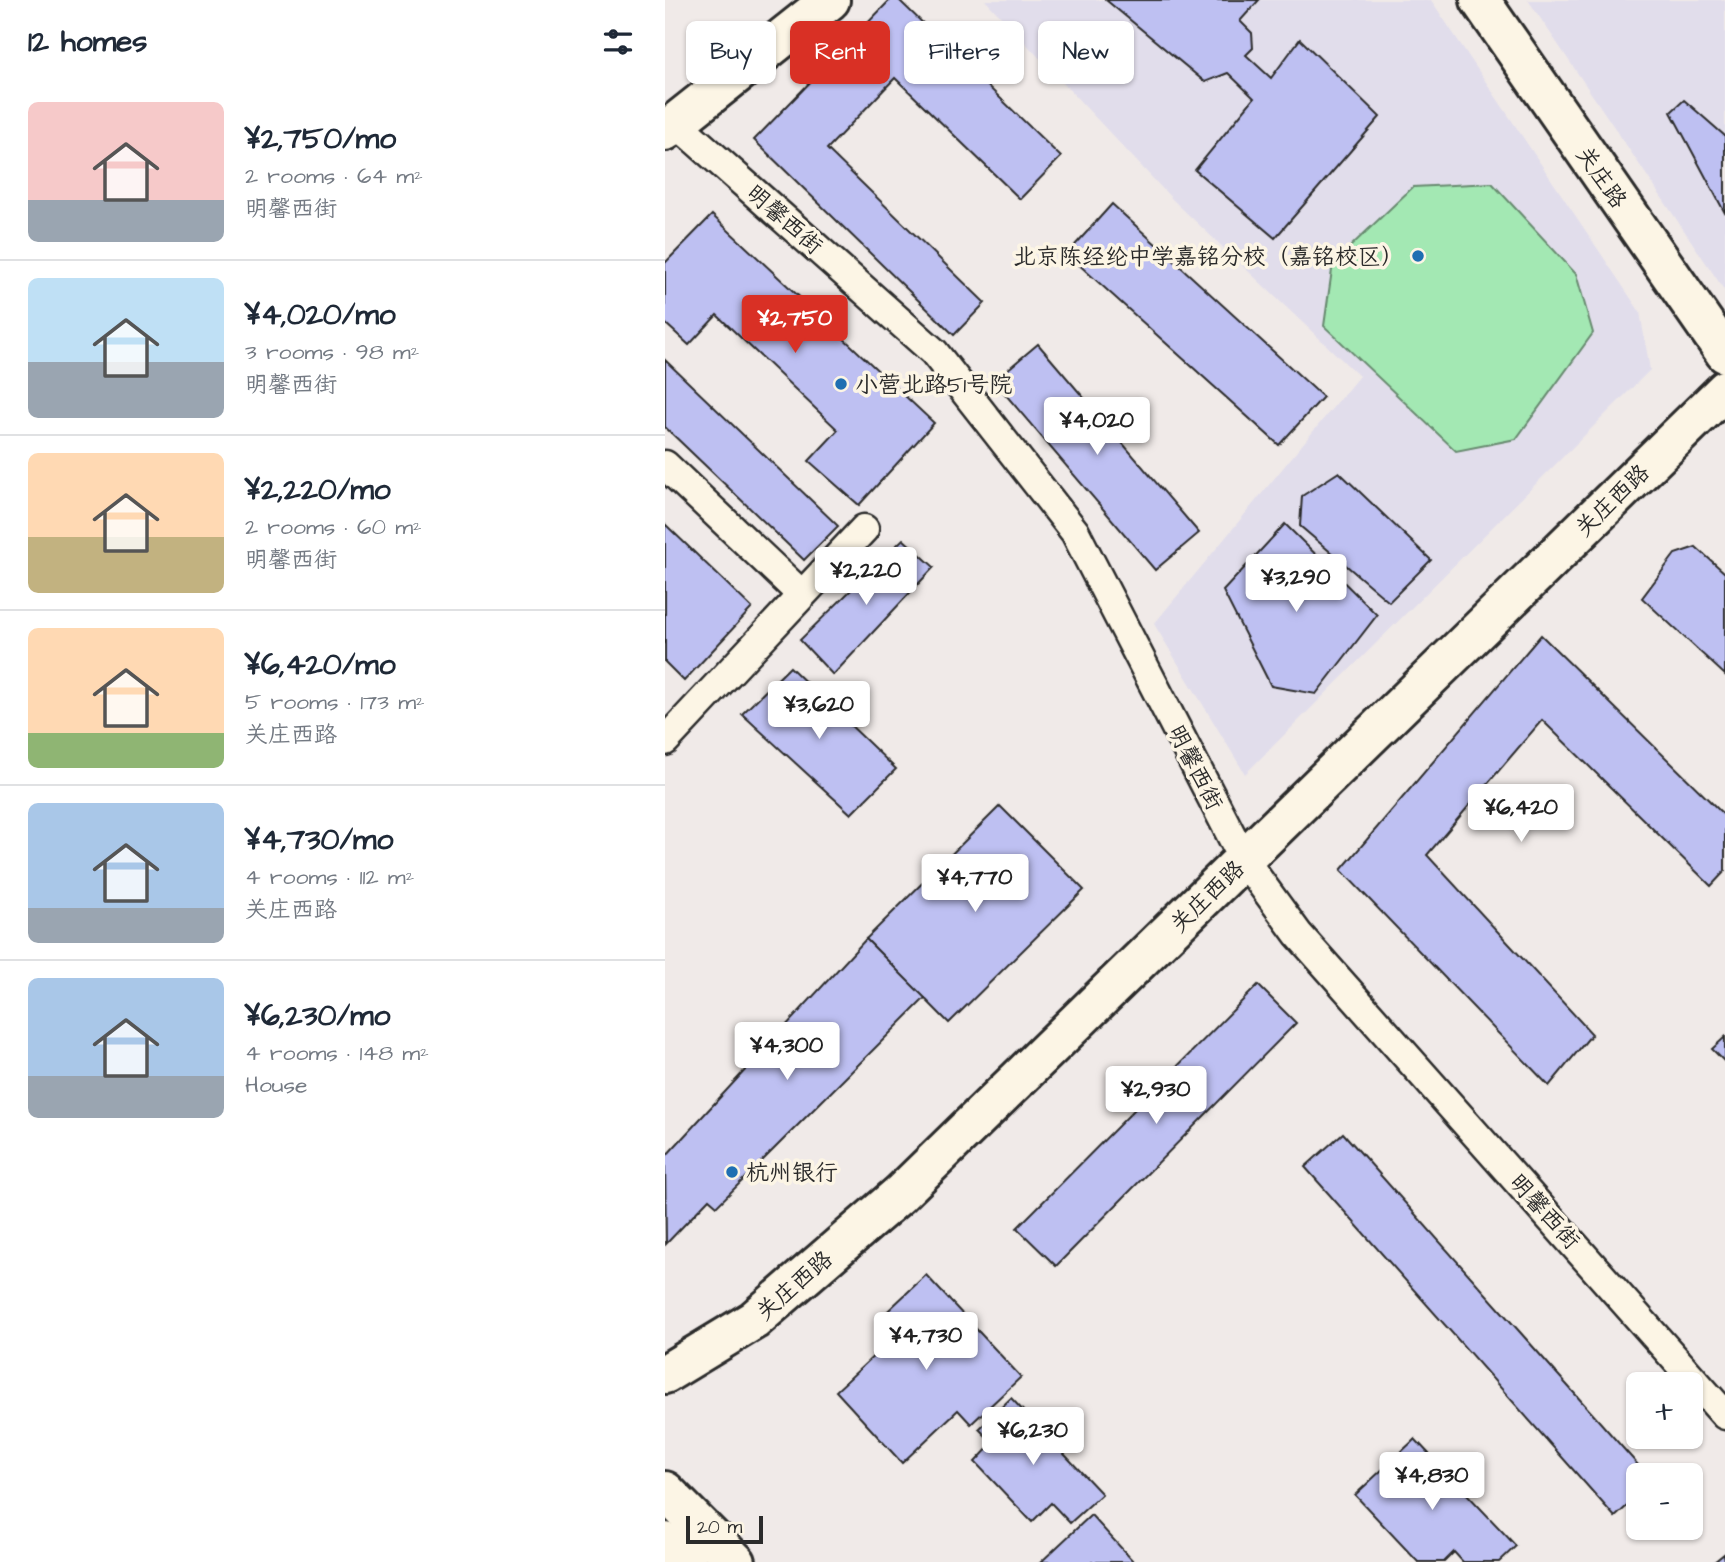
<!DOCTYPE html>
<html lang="en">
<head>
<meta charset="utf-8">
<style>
  :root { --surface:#fff; --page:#f2f2f3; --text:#1f2937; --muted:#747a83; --line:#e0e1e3; --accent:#d93025 }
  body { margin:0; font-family:"Architects Daughter","LXGW WenKai TC",sans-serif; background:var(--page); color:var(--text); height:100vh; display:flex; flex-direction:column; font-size:26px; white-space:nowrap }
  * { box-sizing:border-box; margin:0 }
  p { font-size:23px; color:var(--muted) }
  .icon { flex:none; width:38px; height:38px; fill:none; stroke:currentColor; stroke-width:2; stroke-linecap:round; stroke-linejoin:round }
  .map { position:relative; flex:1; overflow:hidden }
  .panel { display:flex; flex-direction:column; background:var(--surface); width:665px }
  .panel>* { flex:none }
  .hud { position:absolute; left:21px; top:21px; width:665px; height:63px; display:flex; gap:14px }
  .controls { position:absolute; left:961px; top:1372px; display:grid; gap:14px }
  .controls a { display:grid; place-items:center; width:77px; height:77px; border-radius:10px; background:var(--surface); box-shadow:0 2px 5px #0004; font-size:35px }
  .scale { position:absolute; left:21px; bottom:18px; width:77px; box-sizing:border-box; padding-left:7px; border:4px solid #2b2b2b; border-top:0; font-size:19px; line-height:24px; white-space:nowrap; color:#2b2b2b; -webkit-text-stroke:5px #fcf5e5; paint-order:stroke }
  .price { position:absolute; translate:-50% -60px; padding:0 16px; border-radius:7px; background:#fff; color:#222; font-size:23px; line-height:46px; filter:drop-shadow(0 2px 4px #0008) }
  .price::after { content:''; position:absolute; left:50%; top:42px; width:21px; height:16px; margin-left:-10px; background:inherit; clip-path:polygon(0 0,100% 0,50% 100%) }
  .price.active { background:var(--accent); color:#fff }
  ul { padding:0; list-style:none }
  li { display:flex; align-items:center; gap:21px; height:175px; padding:0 28px }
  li+li { border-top:2px solid var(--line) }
  li span { display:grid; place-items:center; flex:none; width:196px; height:140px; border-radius:10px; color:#555 }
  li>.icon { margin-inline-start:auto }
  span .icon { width:84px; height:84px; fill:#fffc; stroke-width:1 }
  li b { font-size:30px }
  h2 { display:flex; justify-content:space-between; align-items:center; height:84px; padding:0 28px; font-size:30px }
  .tag { padding:0 24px; border-radius:10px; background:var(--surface); box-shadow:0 2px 5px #0004; font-size:24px; line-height:63px }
  .tag.active { background:var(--accent); color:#fff }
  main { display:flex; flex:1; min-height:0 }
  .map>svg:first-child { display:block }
</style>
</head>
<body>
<main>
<section class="panel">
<h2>12 homes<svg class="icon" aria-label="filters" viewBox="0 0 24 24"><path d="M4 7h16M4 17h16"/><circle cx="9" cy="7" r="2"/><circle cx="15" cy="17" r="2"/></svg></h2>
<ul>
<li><span style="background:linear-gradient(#f6c9c9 70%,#9aa5b1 0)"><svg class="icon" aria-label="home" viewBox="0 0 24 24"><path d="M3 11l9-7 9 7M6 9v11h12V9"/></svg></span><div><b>¥2,750/mo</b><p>2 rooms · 64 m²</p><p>明馨西街</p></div></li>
<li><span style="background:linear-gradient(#bfe0f5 60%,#9aa5b1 0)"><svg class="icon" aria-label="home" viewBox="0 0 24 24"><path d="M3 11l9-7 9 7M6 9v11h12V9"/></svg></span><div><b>¥4,020/mo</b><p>3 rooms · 98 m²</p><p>明馨西街</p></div></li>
<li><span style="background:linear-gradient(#ffd9b3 60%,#c2b280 0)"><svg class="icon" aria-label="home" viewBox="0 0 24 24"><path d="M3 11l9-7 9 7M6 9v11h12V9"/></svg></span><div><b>¥2,220/mo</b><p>2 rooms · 60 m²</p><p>明馨西街</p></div></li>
<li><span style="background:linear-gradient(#ffd9b3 75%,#8fb573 0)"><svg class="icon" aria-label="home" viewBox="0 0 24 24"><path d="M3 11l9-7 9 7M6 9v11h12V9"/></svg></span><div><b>¥6,420/mo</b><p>5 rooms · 173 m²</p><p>关庄西路</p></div></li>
<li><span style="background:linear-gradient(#a9c7e8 75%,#9aa5b1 0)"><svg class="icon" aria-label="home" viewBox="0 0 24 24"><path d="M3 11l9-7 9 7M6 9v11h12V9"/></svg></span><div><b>¥4,730/mo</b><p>4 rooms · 112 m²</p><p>关庄西路</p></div></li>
<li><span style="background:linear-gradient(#a9c7e8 70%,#9aa5b1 0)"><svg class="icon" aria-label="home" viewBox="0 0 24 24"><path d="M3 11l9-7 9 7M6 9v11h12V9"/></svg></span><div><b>¥6,230/mo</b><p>4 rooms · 148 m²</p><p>House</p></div></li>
</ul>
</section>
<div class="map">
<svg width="1060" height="1562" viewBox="0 0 1060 1562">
  <rect width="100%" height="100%" fill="#f0eae8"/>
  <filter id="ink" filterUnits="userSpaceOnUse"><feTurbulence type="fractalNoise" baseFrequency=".0143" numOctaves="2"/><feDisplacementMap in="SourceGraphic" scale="14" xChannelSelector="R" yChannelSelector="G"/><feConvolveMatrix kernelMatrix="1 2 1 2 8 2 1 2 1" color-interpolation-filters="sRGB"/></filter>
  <g filter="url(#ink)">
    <g fill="#e1ddeb">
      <path d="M320 0H766L975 312 985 370 580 774 489 624 694 376 509 201Z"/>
      <path d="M863 0H1060V291Z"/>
    </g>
    <path fill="#a3e8b3" stroke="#678a6f" stroke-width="2" d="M827 183 911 274 928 333 851 439 791 451 659 326 668 263 748 187Z"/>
    <g fill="#bec0f2" stroke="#2b2b2b" stroke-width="2">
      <path d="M225 0H234L396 157 355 199 230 78 162 149 320 303 289 335 89 140Z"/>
      <path d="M441 0H594L575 21 587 33 588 48 581 55 606 78 635 39 715 117 610 238 530 170 589 98 563 73 540 82Z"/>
      <path d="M1019 100 1060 136V213L1006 112Z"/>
      <path d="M447 204 658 397 614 445 402 254Z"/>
      <path d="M47 215 269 423 194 505 144 461 173 430 52 315 24 345 0 323V263Z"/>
      <path d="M373 344 534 533 490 570 329 381Z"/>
      <path d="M0 360 173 526 139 560 0 427Z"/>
      <path d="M674 472 766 560 724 602 635 526 637 496Z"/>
      <path d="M0 524 87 608 19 681 0 662Z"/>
      <path d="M620 524 712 615 651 694 606 686 558 591Z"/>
      <path d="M238 539 269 567 168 675 135 640Z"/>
      <path d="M1031 547 1060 573V675L977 598 1010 554Z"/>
      <path d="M876 635 1060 816V871L1046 886 877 720 762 855 927 1034 884 1086 676 870Z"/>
      <path d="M125 667 231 769 186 814 77 714Z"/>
      <path d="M335 806 419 890 284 1023 201 939Z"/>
      <path d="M201 939 260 998 52 1206 44 1199 1 1244 0 1157Z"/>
      <path d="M593 985 631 1023 391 1266 352 1228Z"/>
      <path d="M1060 1037V1062L1047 1049Z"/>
      <path d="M678 1133 982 1475H973V1496L950 1517 640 1167Z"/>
      <path d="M261 1275 356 1377 306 1424 293 1410 237 1463 171 1391 227 1339 211 1322Z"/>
      <path d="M346 1398 437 1494 405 1523 386 1503 367 1522 310 1462 328 1443 314 1429Z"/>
      <path d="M750 1439 851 1546 834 1562H798L789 1552 779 1562H753L690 1495Z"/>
      <path d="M426 1515 469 1562H376Z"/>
      <path d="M1059 1554 1060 1562H1049Z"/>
    </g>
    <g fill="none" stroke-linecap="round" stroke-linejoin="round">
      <g stroke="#2b2b2b" stroke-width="33">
        <g id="street">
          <path d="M10 122 269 352 410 532 579 860 633 934 1060 1415"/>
          <path d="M0 465 136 594"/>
          <path d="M0 741 199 529"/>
        </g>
      </g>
      <g stroke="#2b2b2b" stroke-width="44">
        <g id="secondary">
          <path d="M815 0 1060 353"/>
          <path d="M0 131 165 0"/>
          <path d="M0 1374 89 1320 235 1194 1060 390"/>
          <path d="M0 1491 71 1562"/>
          <path d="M0 1542 22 1562"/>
        </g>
      </g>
      <use href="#street" stroke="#fcf5e5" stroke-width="28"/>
      <use href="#secondary" stroke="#fcf5e5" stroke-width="38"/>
    </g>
  </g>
  <g fill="#1f6fb2" stroke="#fcf5e5" stroke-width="2.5">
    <circle cx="753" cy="256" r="7"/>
    <circle cx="176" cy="384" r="7"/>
    <circle cx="67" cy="1172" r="7"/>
  </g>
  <g text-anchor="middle" stroke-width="7" stroke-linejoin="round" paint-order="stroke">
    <g font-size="23" fill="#2b2b2b" stroke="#fcf5e5">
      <text transform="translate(937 177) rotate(55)" y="8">关庄路</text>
      <text transform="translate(120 219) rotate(41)" y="8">明馨西街</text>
      <text transform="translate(947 500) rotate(-44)" y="8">关庄西路</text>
      <text transform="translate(531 767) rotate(63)" y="8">明馨西街</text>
      <text transform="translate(542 896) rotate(-44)" y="8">关庄西路</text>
      <text transform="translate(880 1211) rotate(48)" y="8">明馨西街</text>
      <text transform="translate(129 1285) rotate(-41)" y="8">关庄西路</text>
    </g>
    <g font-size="23" fill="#2b2b2b" stroke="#fcf5e5" text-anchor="start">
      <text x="739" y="264" text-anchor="end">北京陈经纶中学嘉铭分校（嘉铭校区）</text>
      <text x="190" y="392">小营北路51号院</text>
      <text x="81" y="1180">杭州银行</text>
    </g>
  </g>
</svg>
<div class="controls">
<a>+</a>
<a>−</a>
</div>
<div class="scale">20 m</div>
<b class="price active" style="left:130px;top:355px">¥2,750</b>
<b class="price" style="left:432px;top:457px">¥4,020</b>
<b class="price" style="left:201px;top:607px">¥2,220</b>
<b class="price" style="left:631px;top:614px">¥3,290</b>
<b class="price" style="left:154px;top:741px">¥3,620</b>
<b class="price" style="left:856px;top:844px">¥6,420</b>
<b class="price" style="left:310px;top:914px">¥4,770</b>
<b class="price" style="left:122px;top:1082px">¥4,300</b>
<b class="price" style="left:491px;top:1126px">¥2,930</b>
<b class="price" style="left:261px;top:1372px">¥4,730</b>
<b class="price" style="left:368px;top:1467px">¥6,230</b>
<b class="price" style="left:767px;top:1512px">¥4,830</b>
<div class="hud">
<a class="tag">Buy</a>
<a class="tag active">Rent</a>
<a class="tag">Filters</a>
<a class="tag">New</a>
</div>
</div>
</main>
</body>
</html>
